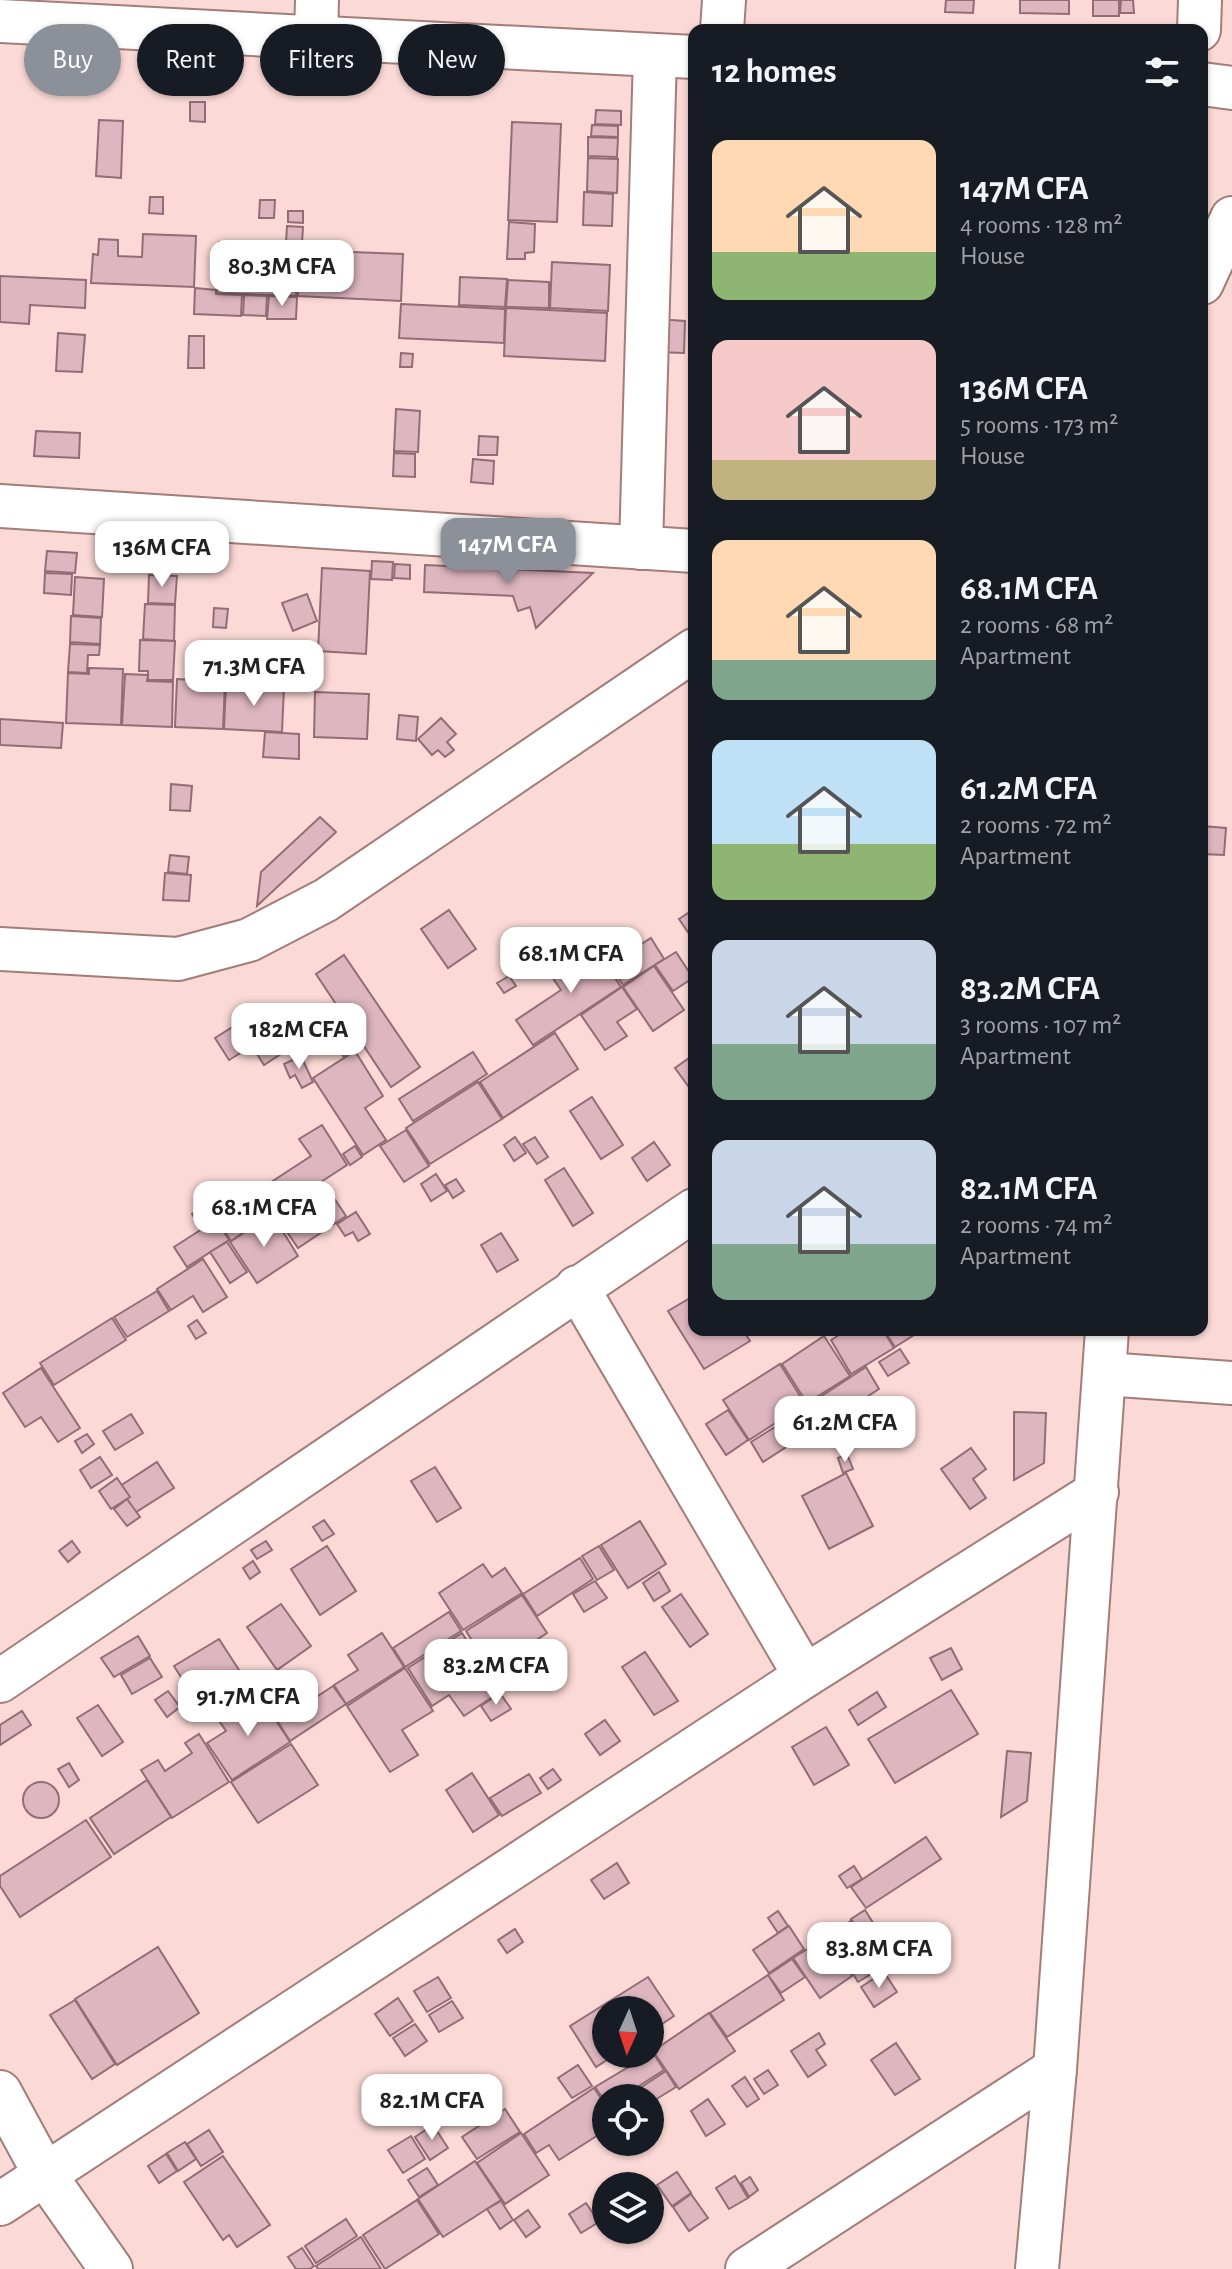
<!DOCTYPE html>
<html lang="en">
<head>
<meta charset="utf-8">
<style>
  :root { --surface:#171b24; --page:#242831; --text:#f1f3f6; --muted:#9ea1a6; --accent:#8c9099 }
  body { margin:0; font-family:"Alegreya Sans",sans-serif; background:var(--page); color:var(--text); height:100vh; display:flex; flex-direction:column; font-size:30px; white-space:nowrap }
  * { box-sizing:border-box; margin:0 }
  p { font-size:26px; color:var(--muted) }
  .icon { flex:none; width:44px; height:44px; fill:none; stroke:currentColor; stroke-width:2; stroke-linecap:round; stroke-linejoin:round }
  .map { position:relative; flex:1; overflow:hidden }
  .drawer { position:absolute; left:688px; top:24px; width:520px; height:1312px; display:flex; flex-direction:column; background:var(--surface); border-radius:16px; box-shadow:0 2px 6px #0004 }
  .drawer>* { flex:none }
  .banner { position:absolute; left:24px; top:24px; width:544px; height:72px; display:flex; gap:16px }
  .needle { width:52px; rotate:183deg }
  .fabs { position:absolute; left:592px; top:1996px; display:grid; gap:16px }
  .fabs a { display:grid; place-items:center; width:72px; height:72px; border-radius:50%; background:var(--surface); box-shadow:0 2px 6px #0004; font-size:40px }
  .price { position:absolute; translate:-50% -68px; padding:0 18px; border-radius:16px; background:#fff; color:#222; font-size:26px; line-height:52px; filter:drop-shadow(0 2px 4px #0008) }
  .price::after { content:''; position:absolute; left:50%; top:48px; width:24px; height:18px; margin-left:-12px; background:inherit; clip-path:polygon(0 0,100% 0,50% 100%) }
  .price.selected { background:var(--accent); color:#fff }
  ul { padding:0; list-style:none }
  li { display:flex; align-items:center; gap:24px; height:200px; padding:0 24px }
  li span { display:grid; place-items:center; flex:none; width:224px; height:160px; border-radius:16px; color:#555 }
  li>.icon { margin-inline-start:auto }
  span .icon { width:96px; height:96px; fill:#fffc; stroke-width:1 }
  li b { font-size:34px }
  h2 { display:flex; justify-content:space-between; align-items:center; height:96px; padding:0 24px; font-size:34px }
  .tag { padding:0 28px; border-radius:36px; background:var(--surface); box-shadow:0 2px 6px #0004; font-size:28px; line-height:72px }
  .tag.selected { background:var(--accent); color:#fff }
  .map>svg:first-child { display:block }
</style>
</head>
<body>
<div class="map">
<svg width="1232" height="2269" viewBox="0 0 1232 2269">
  <rect width="100%" height="100%" fill="#fbd9d6"/>
  <g fill="#deb6bf" stroke="#926d75" stroke-width="2">
    <path d="M946 0H974L973 13 945 12Z"/>
    <path d="M1020 0H1069V14L1020 13Z"/>
    <rect x="1093" y="0" width="26" height="16"/>
    <path d="M1121 0H1133L1134 13H1120Z"/>
    <path d="M190 102H205V122L190 121Z"/>
    <path d="M596 110 621 111V125L595 124Z"/>
    <path d="M99 120 123 121 121 178 96 176Z"/>
    <path d="M512 122 561 124 557 222 508 220Z"/>
    <path d="M592 125 618 126V137L591 136Z"/>
    <path d="M588 137 618 138 617 157 588 156Z"/>
    <path d="M588 158 618 159 617 193 587 191Z"/>
    <path d="M584 192 613 194 612 226 583 225Z"/>
    <path d="M150 197H163V214L149 213Z"/>
    <path d="M260 200H275L274 218H259Z"/>
    <path d="M288 211H303V223L288 222Z"/>
    <path d="M509 222 535 224 534 252 525 253V259H507Z"/>
    <path d="M287 226 303 227 302 243H286Z"/>
    <path d="M143 234 196 236 194 287 91 283 93 254 98 255 99 239 118 240V256L142 257Z"/>
    <path d="M219 242 298 245 296 296 217 293Z"/>
    <path d="M300 250 403 254 401 301 298 296Z"/>
    <path d="M552 262 610 265 608 311 550 308Z"/>
    <path d="M0 276 86 280 85 308 30 305 29 324 0 322Z"/>
    <path d="M460 277 507 279 505 307 459 305Z"/>
    <path d="M508 280 549 282V308L506 307Z"/>
    <path d="M195 288 216 290V294L242 295 241 316 194 314Z"/>
    <path d="M244 295 267 296 266 316 243 315Z"/>
    <path d="M269 296 297 297 296 319H267Z"/>
    <path d="M401 304 505 309 504 343 399 338Z"/>
    <path d="M506 308 607 313 605 361 504 356Z"/>
    <path d="M657 319 685 321 684 353 656 352Z"/>
    <path d="M58 333 85 335 82 372 56 371Z"/>
    <path d="M189 336H204V368H188Z"/>
    <path d="M401 353 413 354 412 367H400Z"/>
    <path d="M396 409 420 411 418 452 394 451Z"/>
    <path d="M36 431 80 433 79 458 34 456Z"/>
    <path d="M479 436 498 437 497 455H478Z"/>
    <path d="M394 453 415 454V477L393 476Z"/>
    <path d="M473 459 494 461 493 484 471 482Z"/>
    <path d="M47 551 77 553 75 573 45 571Z"/>
    <path d="M372 561 393 562 392 580 371 579Z"/>
    <path d="M395 564 410 565V579L394 578Z"/>
    <path d="M425 565 593 573 536 628 530 607 518 611 513 596 424 592Z"/>
    <path d="M322 568 370 571 366 654 318 651Z"/>
    <path d="M45 573 72 574 71 595 44 593Z"/>
    <path d="M149 575 177 576 175 604 148 603Z"/>
    <path d="M75 577 104 579 102 617 73 615Z"/>
    <path d="M307 594 317 621 293 631 282 603Z"/>
    <path d="M145 604 175 605 174 641 143 639Z"/>
    <path d="M214 608 228 609 226 628 213 627Z"/>
    <path d="M71 616 101 618 100 644 70 642Z"/>
    <path d="M140 640 175 641 173 680H148V671H139Z"/>
    <path d="M70 644 100 645 99 655H88L87 673 68 672Z"/>
    <path d="M226 644 243 646 242 666 224 665Z"/>
    <path d="M89 668 123 669 121 725 66 723 68 673 89 674Z"/>
    <path d="M125 674 148 675 147 681 173 682 172 727 122 725Z"/>
    <path d="M177 679 225 682 223 729 175 727Z"/>
    <path d="M226 684 284 687 282 732 224 729Z"/>
    <path d="M315 692 369 694 367 739 314 737Z"/>
    <path d="M399 715 418 717 416 741 397 739Z"/>
    <path d="M441 718 456 734 447 742 454 750 445 757 438 750 432 755 418 739Z"/>
    <path d="M0 719 63 723 61 748 0 745Z"/>
    <path d="M265 732 299 734V759L263 757Z"/>
    <path d="M171 784 192 786 190 811 170 810Z"/>
    <path d="M320 817 336 832 257 906 261 872Z"/>
    <path d="M1202 826 1226 828 1224 855 1202 854Z"/>
    <path d="M170 855 189 857 187 874 168 872Z"/>
    <path d="M165 873 191 875 189 901 163 900Z"/>
    <path d="M694 909V941L679 919Z"/>
    <path d="M449 910 476 949 448 968 421 929Z"/>
    <path d="M651 938 664 959 623 985 609 965Z"/>
    <path d="M593 945 621 987 533 1045 516 1020 561 990 550 974Z"/>
    <path d="M676 952 693 978 673 991 655 965Z"/>
    <path d="M344 955 420 1067 391 1087 316 974Z"/>
    <path d="M654 966 684 1010 653 1031 623 987Z"/>
    <path d="M509 976 516 986 504 993 497 983Z"/>
    <path d="M622 987 637 1009 617 1022 627 1036 605 1050 581 1015Z"/>
    <path d="M264 1007 290 1048 264 1065 252 1046 229 1060 215 1038Z"/>
    <path d="M555 1033 578 1069 503 1118 480 1082Z"/>
    <path d="M345 1037 353 1051 344 1057 335 1044Z"/>
    <path d="M355 1051 383 1096 365 1108 386 1140 363 1155 313 1078Z"/>
    <path d="M473 1052 487 1074 413 1121 399 1099Z"/>
    <path d="M301 1056 313 1082 302 1088 295 1075 290 1078 284 1064Z"/>
    <path d="M692 1056 694 1059V1087L691 1090 675 1068Z"/>
    <path d="M478 1082 502 1119 430 1164 406 1128Z"/>
    <path d="M592 1097 623 1145 601 1159 570 1111Z"/>
    <path d="M322 1125 347 1165 273 1213 259 1190 311 1156 299 1139Z"/>
    <path d="M406 1130 429 1166 404 1182 380 1146Z"/>
    <path d="M515 1137 526 1153 514 1161 504 1145Z"/>
    <path d="M535 1137 548 1157 537 1164 523 1144Z"/>
    <path d="M654 1142 670 1165 647 1181 632 1158Z"/>
    <path d="M355 1146 362 1157 350 1165 343 1154Z"/>
    <path d="M564 1168 593 1213 573 1226 545 1180Z"/>
    <path d="M436 1174 447 1191 431 1201 421 1184Z"/>
    <path d="M456 1179 464 1191 453 1198 445 1185Z"/>
    <path d="M324 1183 346 1216 298 1248 275 1214Z"/>
    <path d="M259 1193 272 1213 231 1241 217 1219Z"/>
    <path d="M206 1205 229 1240 187 1267 174 1247 202 1229 192 1214Z"/>
    <path d="M356 1212 370 1234 358 1241 353 1232 345 1236 337 1224Z"/>
    <path d="M272 1214 298 1256 257 1283 230 1242Z"/>
    <path d="M501 1233 518 1260 497 1272 481 1245Z"/>
    <path d="M227 1242 247 1272 230 1283 210 1252Z"/>
    <path d="M203 1259 227 1297 203 1312 193 1296 171 1310 157 1289Z"/>
    <path d="M157 1291 169 1311 127 1337 114 1317Z"/>
    <path d="M690 1298 694 1304V1330H743L750 1341 704 1369 668 1311Z"/>
    <path d="M112 1318 126 1340 54 1385 40 1363Z"/>
    <path d="M197 1320 206 1333 196 1339 188 1326Z"/>
    <path d="M847 1330H883L894 1348 851 1374 831 1340Z"/>
    <path d="M884 1330H922L895 1347Z"/>
    <path d="M824 1336 850 1376 807 1403 782 1364Z"/>
    <path d="M900 1349 909 1363 888 1376 879 1362Z"/>
    <path d="M780 1364 805 1404 749 1440 723 1400Z"/>
    <path d="M866 1367 879 1389 822 1426 808 1405Z"/>
    <path d="M41 1368 80 1428 58 1442 41 1417 25 1427 3 1393Z"/>
    <path d="M728 1410 748 1440 726 1455 706 1424Z"/>
    <path d="M799 1412 811 1431 763 1462 751 1442Z"/>
    <path d="M1014 1412 1046 1413 1044 1463 1014 1480Z"/>
    <path d="M131 1414 143 1433 115 1450 103 1431Z"/>
    <path d="M87 1434 94 1444 82 1453 75 1441Z"/>
    <path d="M971 1448 986 1469 973 1479 986 1498 970 1509 941 1469Z"/>
    <path d="M847 1454 853 1469 843 1473 838 1458Z"/>
    <path d="M100 1457 112 1475 91 1488 80 1470Z"/>
    <path d="M157 1462 174 1488 133 1514 117 1488Z"/>
    <path d="M435 1467 461 1508 437 1522 411 1481Z"/>
    <path d="M846 1473 873 1526 829 1549 802 1496Z"/>
    <path d="M117 1478 130 1497 111 1509 99 1491Z"/>
    <path d="M127 1499 140 1517 127 1526 114 1509Z"/>
    <path d="M324 1520 334 1534 322 1541 313 1527Z"/>
    <path d="M640 1521 666 1564 628 1588 601 1545Z"/>
    <path d="M72 1541 80 1552 68 1562 59 1551Z"/>
    <path d="M266 1541 272 1550 257 1559 251 1550Z"/>
    <path d="M327 1546 356 1591 320 1615 291 1569Z"/>
    <path d="M599 1546 614 1570 597 1580 582 1556Z"/>
    <path d="M580 1558 593 1579 537 1616 523 1594Z"/>
    <path d="M253 1561 260 1572 250 1579 243 1568Z"/>
    <path d="M483 1564 492 1577 505 1568 522 1593 463 1630 439 1593Z"/>
    <path d="M659 1572 670 1591 654 1601 643 1583Z"/>
    <path d="M595 1581 607 1598 584 1612 573 1594Z"/>
    <path d="M681 1594 708 1634 690 1647 662 1607Z"/>
    <path d="M522 1595 547 1633 491 1670 466 1631Z"/>
    <path d="M281 1604 311 1646 277 1670 247 1627Z"/>
    <path d="M449 1612 461 1631 405 1667 393 1648Z"/>
    <path d="M382 1633 404 1667 346 1704 334 1685 358 1670 348 1655Z"/>
    <path d="M462 1633 500 1692 464 1716 449 1695 432 1706 408 1668Z"/>
    <path d="M138 1636 150 1656 114 1677 101 1658Z"/>
    <path d="M219 1639 248 1684 203 1712 174 1666Z"/>
    <path d="M951 1648 962 1669 942 1680 930 1658Z"/>
    <path d="M645 1652 678 1701 654 1715 622 1667Z"/>
    <path d="M150 1658 162 1677 132 1694 121 1675Z"/>
    <path d="M405 1668 433 1711 402 1730 418 1755 390 1772 347 1706Z"/>
    <path d="M297 1686 307 1701 277 1721 267 1705Z"/>
    <path d="M333 1686 346 1704 290 1741 278 1722Z"/>
    <path d="M951 1690 978 1734 895 1783 868 1739Z"/>
    <path d="M168 1691 180 1707 167 1717 155 1700Z"/>
    <path d="M877 1692 886 1707 858 1725 849 1710Z"/>
    <path d="M500 1693 511 1709 491 1721 481 1706Z"/>
    <path d="M260 1696 290 1742 232 1780 207 1743 226 1731 220 1722Z"/>
    <path d="M98 1705 123 1742 102 1756 77 1718Z"/>
    <path d="M22 1711 31 1725 0 1745V1725Z"/>
    <path d="M605 1720 620 1741 600 1755 585 1734Z"/>
    <path d="M826 1727 849 1765 814 1785 792 1747Z"/>
    <path d="M199 1734 229 1782 172 1818 141 1770 158 1760 165 1771 192 1753 185 1743Z"/>
    <path d="M291 1744 318 1785 258 1823 231 1782Z"/>
    <path d="M1007 1751 1031 1753 1027 1801 1001 1817Z"/>
    <path d="M69 1763 79 1780 69 1787 58 1769Z"/>
    <path d="M553 1769 561 1780 548 1789 540 1778Z"/>
    <path d="M472 1773 499 1815 473 1832 446 1790Z"/>
    <path d="M529 1774 541 1793 502 1816 490 1798Z"/>
    <path d="M147 1780 171 1817 114 1854 90 1818Z"/>
    <circle cx="41" cy="1800" r="18"/>
    <path d="M86 1820 111 1857 20 1917 0 1886V1876Z"/>
    <path d="M926 1837 941 1859 866 1908 851 1887Z"/>
    <path d="M617 1863 629 1883 604 1899 591 1880Z"/>
    <path d="M854 1866 862 1879 847 1888 839 1876Z"/>
    <path d="M865 1910 880 1934 866 1943 851 1919Z"/>
    <path d="M778 1911 788 1926 778 1933 768 1918Z"/>
    <path d="M851 1921 881 1968 858 1982 829 1935Z"/>
    <path d="M789 1926 804 1949 769 1973 753 1950Z"/>
    <path d="M515 1929 523 1942 507 1953 498 1940Z"/>
    <path d="M827 1937 852 1976 820 1998 793 1958Z"/>
    <path d="M158 1947 199 2013 117 2065 75 1999Z"/>
    <path d="M792 1959 805 1977 781 1993 768 1975Z"/>
    <path d="M884 1972 897 1992 874 2007 861 1987Z"/>
    <path d="M768 1975 784 2000 727 2037 710 2013Z"/>
    <path d="M438 1977 451 1998 427 2012 414 1991Z"/>
    <path d="M648 1977 674 2016 650 2032V2010H606V2054H616L596 2067 570 2026Z"/>
    <path d="M398 1998 413 2021 390 2036 375 2014Z"/>
    <path d="M75 2000 115 2064 92 2079 50 2015Z"/>
    <path d="M452 2001 463 2018 439 2032 429 2015Z"/>
    <path d="M709 2013 735 2051 679 2089 653 2051Z"/>
    <path d="M415 2024 427 2041 405 2056 393 2038Z"/>
    <path d="M819 2033 825 2044 816 2050 826 2065 808 2077 791 2051Z"/>
    <path d="M896 2043 920 2079 895 2095 871 2060Z"/>
    <path d="M652 2051 664 2070 620 2098H606V2103L595 2087 650 2054Z"/>
    <path d="M578 2065 592 2086 572 2098 558 2078Z"/>
    <path d="M768 2070 778 2085 764 2094 754 2079Z"/>
    <path d="M666 2071 676 2087 650 2103V2098H638L634 2092Z"/>
    <path d="M745 2077 759 2099 747 2107 732 2086Z"/>
    <path d="M594 2088 606 2106V2130L559 2160 549 2145 536 2153 524 2134Z"/>
    <path d="M708 2099 725 2124 706 2136 691 2111Z"/>
    <path d="M505 2109 520 2132 477 2159 462 2137Z"/>
    <path d="M433 2125 448 2148 430 2160 415 2137Z"/>
    <path d="M209 2130 223 2152 201 2166 187 2144Z"/>
    <path d="M521 2133 549 2175 505 2204 477 2163Z"/>
    <path d="M411 2136 425 2159 403 2173 388 2150Z"/>
    <path d="M185 2142 196 2159 178 2171 167 2153Z"/>
    <path d="M166 2154 177 2171 159 2183 148 2166Z"/>
    <path d="M223 2156 270 2225 237 2247 229 2235 223 2240 184 2182Z"/>
    <path d="M475 2161 501 2200 443 2237 418 2199Z"/>
    <path d="M427 2168 438 2185 419 2197 408 2180Z"/>
    <path d="M677 2172 691 2193 672 2206 657 2185Z"/>
    <path d="M735 2176 748 2198 729 2209 716 2188Z"/>
    <path d="M750 2177 758 2190 749 2197 741 2183Z"/>
    <path d="M691 2194 708 2218 689 2231 673 2207Z"/>
    <path d="M417 2200 439 2234 385 2269 363 2235Z"/>
    <path d="M501 2201 513 2220 500 2229 487 2209Z"/>
    <path d="M586 2203 599 2222 581 2233 569 2214Z"/>
    <path d="M528 2210 540 2227 526 2237 514 2220Z"/>
    <path d="M346 2219 357 2236 316 2263 305 2246Z"/>
    <path d="M361 2237 381 2269H318L316 2266Z"/>
    <path d="M302 2248 314 2266 310 2269H296L288 2257Z"/>
  </g>
  <g fill="none" stroke-linecap="round" stroke-linejoin="round">
    <g stroke="#a27d79" stroke-width="46">
      <g id="minor">
        <path d="M0 21 694 57"/>
        <path d="M722 30 724 0"/>
        <path d="M1199 30 1200 0"/>
        <path d="M316 38 317 0"/>
        <path d="M1202 84 1232 88"/>
        <path d="M1202 283 1232 218"/>
        <path d="M0 506 694 551"/>
        <path d="M641 548 655 55"/>
        <path d="M0 949 178 959 249 940 326 900 694 650"/>
        <path d="M577 1287 805 1676"/>
        <path d="M1105 1374 1232 1383"/>
        <path d="M0 1681 694 1210"/>
        <path d="M0 2092 45 2175 111 2269"/>
        <path d="M0 2204 805 1676 1097 1492"/>
        <path d="M747 2269 1055 2069"/>
        <path d="M1037 2269 1055 2069 1107 1330"/>
      </g>
    </g>
    <use href="#minor" stroke="#fff" stroke-width="42"/>
  </g>
</svg>
<div class="fabs">
<a><svg class="needle" viewBox="-14 -14 28 28"><path d="M0-13l5 13h-10z" fill="#e53935"/><path d="M0 13l5-13h-10z" fill="#9ea1a6"/></svg></a>
<a><svg class="icon" aria-label="locate" viewBox="0 0 24 24"><circle cx="12" cy="12" r="6"/><path d="M12 2v4M12 18v4M2 12h4M18 12h4"/></svg></a>
<a><svg class="icon" aria-label="layers" viewBox="0 0 24 24"><path d="M12 4l9 5-9 5-9-5zM3 14l9 5 9-5"/></svg></a>
</div>
<b class="price" style="left:282px;top:308px">80.3M CFA</b>
<b class="price selected" style="left:508px;top:586px">147M CFA</b>
<b class="price" style="left:162px;top:589px">136M CFA</b>
<b class="price" style="left:254px;top:708px">71.3M CFA</b>
<b class="price" style="left:571px;top:995px">68.1M CFA</b>
<b class="price" style="left:299px;top:1071px">182M CFA</b>
<b class="price" style="left:264px;top:1249px">68.1M CFA</b>
<b class="price" style="left:845px;top:1464px">61.2M CFA</b>
<b class="price" style="left:496px;top:1707px">83.2M CFA</b>
<b class="price" style="left:248px;top:1738px">91.7M CFA</b>
<b class="price" style="left:879px;top:1990px">83.8M CFA</b>
<b class="price" style="left:432px;top:2142px">82.1M CFA</b>
<div class="banner">
<a class="tag selected">Buy</a>
<a class="tag">Rent</a>
<a class="tag">Filters</a>
<a class="tag">New</a>
</div>
<section class="drawer">
<h2>12 homes<svg class="icon" aria-label="filters" viewBox="0 0 24 24"><path d="M4 7h16M4 17h16"/><circle cx="9" cy="7" r="2"/><circle cx="15" cy="17" r="2"/></svg></h2>
<ul>
<li><span style="background:linear-gradient(#ffd9b3 70%,#8fb573 0)"><svg class="icon" aria-label="home" viewBox="0 0 24 24"><path d="M3 11l9-7 9 7M6 9v11h12V9"/></svg></span><div><b>147M CFA</b><p>4 rooms · 128 m²</p><p>House</p></div></li>
<li><span style="background:linear-gradient(#f6c9c9 75%,#c2b280 0)"><svg class="icon" aria-label="home" viewBox="0 0 24 24"><path d="M3 11l9-7 9 7M6 9v11h12V9"/></svg></span><div><b>136M CFA</b><p>5 rooms · 173 m²</p><p>House</p></div></li>
<li><span style="background:linear-gradient(#ffd9b3 75%,#7fa58c 0)"><svg class="icon" aria-label="home" viewBox="0 0 24 24"><path d="M3 11l9-7 9 7M6 9v11h12V9"/></svg></span><div><b>68.1M CFA</b><p>2 rooms · 68 m²</p><p>Apartment</p></div></li>
<li><span style="background:linear-gradient(#bfe0f5 65%,#8fb573 0)"><svg class="icon" aria-label="home" viewBox="0 0 24 24"><path d="M3 11l9-7 9 7M6 9v11h12V9"/></svg></span><div><b>61.2M CFA</b><p>2 rooms · 72 m²</p><p>Apartment</p></div></li>
<li><span style="background:linear-gradient(#c9d6e8 65%,#7fa58c 0)"><svg class="icon" aria-label="home" viewBox="0 0 24 24"><path d="M3 11l9-7 9 7M6 9v11h12V9"/></svg></span><div><b>83.2M CFA</b><p>3 rooms · 107 m²</p><p>Apartment</p></div></li>
<li><span style="background:linear-gradient(#c9d6e8 65%,#7fa58c 0)"><svg class="icon" aria-label="home" viewBox="0 0 24 24"><path d="M3 11l9-7 9 7M6 9v11h12V9"/></svg></span><div><b>82.1M CFA</b><p>2 rooms · 74 m²</p><p>Apartment</p></div></li>
</ul>
</section>
</div>
</body>
</html>
